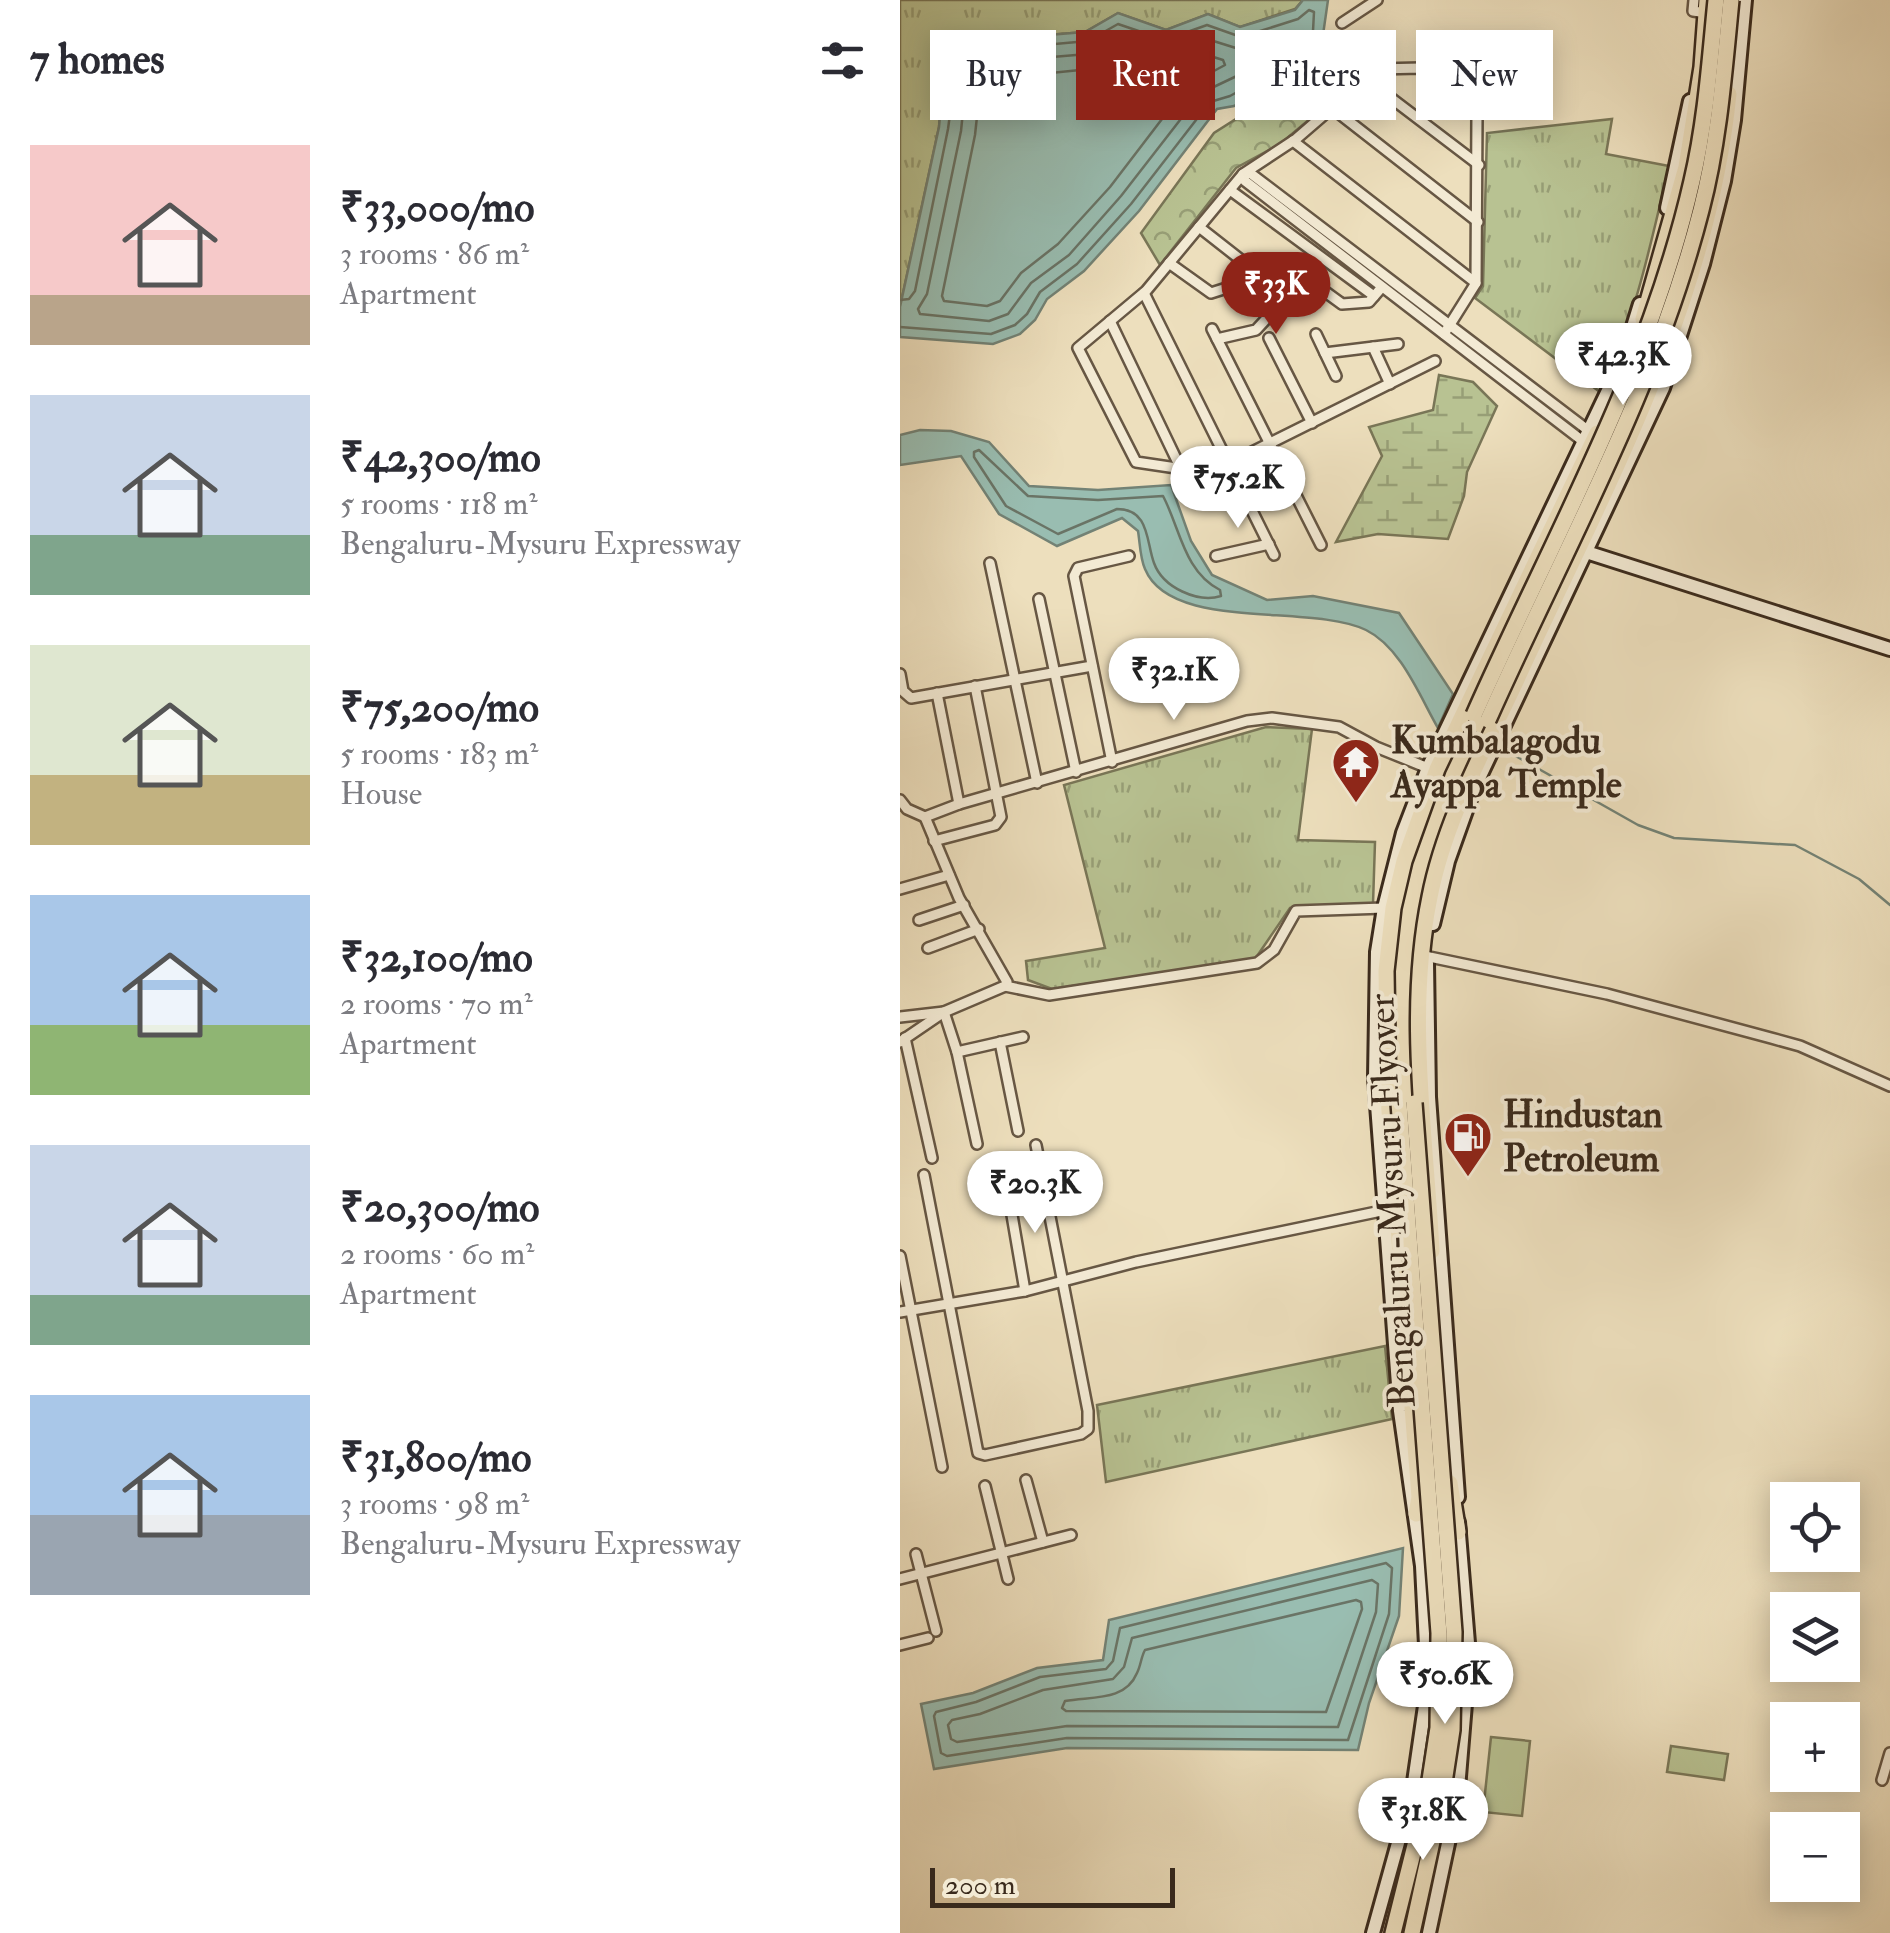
<!DOCTYPE html>
<html lang="en">
<head>
<meta charset="utf-8">
<style>
  :root { --surface:#fff; --page:#f2f2f3; --text:#2b2b33; --muted:#7c7c81; --accent:#8f2418 }
  body { margin:0; font-family:"IM FELL Double Pica",serif; background:var(--page); color:var(--text); height:100vh; display:flex; flex-direction:column; font-size:38px; white-space:nowrap }
  * { box-sizing:border-box; margin:0 }
  p { font-size:32px; color:var(--muted) }
  .icon { flex:none; width:55px; height:55px; fill:none; stroke:currentColor; stroke-width:2; stroke-linecap:round; stroke-linejoin:round }
  .map { position:relative; flex:1; overflow:hidden }
  .side { display:flex; flex-direction:column; background:var(--surface); width:900px }
  .side>* { flex:none }
  .hud { position:absolute; left:30px; top:30px; width:810px; height:90px; display:flex; gap:20px }
  .buttons { position:absolute; left:870px; top:1482px; display:grid; gap:20px }
  .buttons a { display:grid; place-items:center; width:90px; height:90px; border-radius:0px; background:var(--surface); box-shadow:0 5px 25px #0003; font-size:50px }
  .scale { position:absolute; left:30px; bottom:25px; width:245px; box-sizing:border-box; padding-left:10px; border:5px solid #3a2a1c; border-top:0; font-size:28px; line-height:35px; white-space:nowrap; color:#3a2a1c; -webkit-text-stroke:8px #f3ead4; paint-order:stroke }
  .price { position:absolute; translate:-50% -85px; padding:0 22px; border-radius:35px; background:#fff; color:#222; font-size:32px; line-height:65px; filter:drop-shadow(0 2px 5px #0008) }
  .price::after { content:''; position:absolute; left:50%; top:60px; width:30px; height:22px; margin-left:-15px; background:inherit; clip-path:polygon(0 0,100% 0,50% 100%) }
  .price.on { background:var(--accent); color:#fff }
  ul { padding:0; list-style:none }
  li { display:flex; align-items:center; gap:30px; height:250px; padding:0 30px }
  li span { display:grid; place-items:center; flex:none; width:280px; height:200px; border-radius:0px; color:#555 }
  li>.icon { margin-inline-start:auto }
  span .icon { width:120px; height:120px; fill:#fffc; stroke-width:1 }
  li b { font-size:42px }
  h2 { display:flex; justify-content:space-between; align-items:center; height:120px; padding:0 30px; font-size:42px }
  .tag { padding:0 35px; border-radius:0px; background:var(--surface); box-shadow:0 5px 25px #0003; font-size:35px; line-height:90px }
  .tag.on { background:var(--accent); color:#fff }
  main { display:flex; flex:1; min-height:0 }
  .map>svg:first-child { display:block }
</style>
</head>
<body>
<main>
<section class="side">
<h2>7 homes<svg class="icon" aria-label="filters" viewBox="0 0 24 24"><path d="M4 7h16M4 17h16"/><circle cx="9" cy="7" r="2"/><circle cx="15" cy="17" r="2"/></svg></h2>
<ul>
<li><span style="background:linear-gradient(#f6c9c9 75%,#b9a48a 0)"><svg class="icon" aria-label="home" viewBox="0 0 24 24"><path d="M3 11l9-7 9 7M6 9v11h12V9"/></svg></span><div><b>₹33,000/mo</b><p>3 rooms · 86 m²</p><p>Apartment</p></div></li>
<li><span style="background:linear-gradient(#c9d6e8 70%,#7fa58c 0)"><svg class="icon" aria-label="home" viewBox="0 0 24 24"><path d="M3 11l9-7 9 7M6 9v11h12V9"/></svg></span><div><b>₹42,300/mo</b><p>5 rooms · 118 m²</p><p>Bengaluru-Mysuru Expressway</p></div></li>
<li><span style="background:linear-gradient(#dfe7d0 65%,#c2b280 0)"><svg class="icon" aria-label="home" viewBox="0 0 24 24"><path d="M3 11l9-7 9 7M6 9v11h12V9"/></svg></span><div><b>₹75,200/mo</b><p>5 rooms · 183 m²</p><p>House</p></div></li>
<li><span style="background:linear-gradient(#a9c7e8 65%,#8fb573 0)"><svg class="icon" aria-label="home" viewBox="0 0 24 24"><path d="M3 11l9-7 9 7M6 9v11h12V9"/></svg></span><div><b>₹32,100/mo</b><p>2 rooms · 70 m²</p><p>Apartment</p></div></li>
<li><span style="background:linear-gradient(#c9d6e8 75%,#7fa58c 0)"><svg class="icon" aria-label="home" viewBox="0 0 24 24"><path d="M3 11l9-7 9 7M6 9v11h12V9"/></svg></span><div><b>₹20,300/mo</b><p>2 rooms · 60 m²</p><p>Apartment</p></div></li>
<li><span style="background:linear-gradient(#a9c7e8 60%,#9aa5b1 0)"><svg class="icon" aria-label="home" viewBox="0 0 24 24"><path d="M3 11l9-7 9 7M6 9v11h12V9"/></svg></span><div><b>₹31,800/mo</b><p>3 rooms · 98 m²</p><p>Bengaluru-Mysuru Expressway</p></div></li>
</ul>
</section>
<div class="map">
<svg width="990" height="1933" viewBox="0 0 990 1933">
  <defs>
    <pattern id="grass-tufts" width="24" height="20" patternUnits="userSpaceOnUse" patternTransform="scale(2.5)"><rect width="24" height="20" fill="#b8c292"/><path d="M3 7l-1-3M5 7V3M7 7l1-3M15 17l-1-3M17 17v-4M19 17l1-3" fill="none" stroke="#979e76"/></pattern>
    <pattern id="wetland-marsh" width="20" height="14" patternUnits="userSpaceOnUse" patternTransform="scale(2.5)"><rect width="20" height="14" fill="#b8c292"/><path d="M1 5h8M5 5V1M11 12h8M15 12V8" fill="none" stroke="#979e76"/></pattern>
    <pattern id="park-crowns" width="20" height="18" patternUnits="userSpaceOnUse" patternTransform="scale(2.5)"><rect width="20" height="18" fill="#b8c292"/><path d="M2 6a3 3 0 1 1 6 0M12 15a3 3 0 1 1 6 0" fill="none" stroke="#979e76"/></pattern>
  </defs>
  <rect width="100%" height="100%" fill="#eddfbd"/>
  <filter id="stains"><feTurbulence type="fractalNoise" baseFrequency=".002" numOctaves="4"/><feColorMatrix values="0 0 0 0 .2 0 0 0 0 .09 0 0 0 0 .02 0 0 0 .5 -.17"/></filter>
  <radialGradient id="worn" r=".72"><stop offset=".6" stop-color="#630" stop-opacity="0"/><stop offset="1" stop-color="#630" stop-opacity=".3"/></radialGradient>
  <g fill="url(#grass-tufts)" stroke="#797657" stroke-width="2.5">
    <path d="M0 0H403L395 9 340 27 308 14 266 30 218 13 185 32 72 41 45 59 39 127 0 307Z"/>
    <path d="M712 119 706 154 769 166C751 243 735 321 700 392L575 298 583 286 587 133Z"/>
    <path d="M366 727 412 729 398 840 475 842 473 904 390 908 355 959 152 989 128 980 126 961 205 948 164 785Z"/>
    <path d="M485 1346 492 1419 206 1482 197 1405Z"/>
  </g>
  <path fill="url(#wetland-marsh)" stroke="#797657" stroke-width="2.5" d="M539 375 573 382 597 406 567 472 564 496 548 539 478 534 436 542 482 456 469 427 533 410Z"/>
  <path fill="url(#park-crowns)" stroke="#797657" stroke-width="2.5" d="M435 66 448 87 380 144 336 168 260 265 241 233 314 133 336 119 366 113 394 96 416 68Z"/>
  <g fill="#b8c292" stroke="#797657" stroke-width="2.5">
    <path d="M591 1737 630 1741 622 1816 583 1812Z"/>
    <path d="M771 1746 828 1754 824 1780 767 1772Z"/>
  </g>
  <g fill="#99bdb1" stroke="#738275" stroke-width="2.5">
    <path d="M403 0H428L423 35 376 82 334 106 317 109 239 211 184 271 147 299 135 320 120 334 93 344 0 337V307L39 127 45 59 72 41 185 32 218 13 266 30 308 14 340 27 395 10Z"/>
    <path d="M20 430 51 431 89 442 129 486 198 490 271 485 291 541 312 575 367 600 413 596 499 613 553 694 538 728C520 697 501 647 466 630 410 603 271 632 245 569 240 558 240 543 238 531L222 518 157 546 99 514 61 456 0 465V435Z"/>
    <path d="M503 1548 499 1616 469 1703 458 1750 167 1748 34 1769 21 1704 73 1693 137 1668 203 1660 209 1620Z"/>
  </g>
  <g fill="none" stroke-linecap="round" stroke-linejoin="round">
    <g stroke="#6a7466" stroke-width="2.5">
      <path d="M220 38 267 52 307 39 339 49 374 40 380 45 362 64 301 93 221 196 169 255 131 283 108 314 89 321 20 314 18 309 27 294 61 131 67 72 80 63 188 54Z"/>
      <path d="M222 54 263 67 307 55 323 60 325 65 288 85 210 187 158 244 121 273 100 301 87 306 44 301 42 296 75 135 81 80 190 69Z"/>
      <path d="M0 300 9 299 15 291 48 129 57 63 76 51 188 41 218 24 265 40 307 25 341 37 398 19 409 10 414 12 413 31 370 74 330 96 310 102 231 204 177 264 140 292 127 314 115 325 91 334 0 327"/>
      <path d="M79 450 128 496 198 500 263 496C280 528 284 572 320 590L321 596C298 603 263 588 254 563 246 542 250 509 217 509L158 534 106 506 74 457V452Z"/>
      <path d="M486 1563 492 1568 489 1614 448 1740 167 1738 47 1756 41 1753 34 1716 36 1712 76 1702 140 1677 206 1669 213 1661 220 1628Z"/>
      <path d="M472 1580 478 1584 476 1612 438 1727 167 1726 57 1742 51 1739 48 1725 52 1720 80 1714 143 1690 213 1679 224 1667 232 1638Z"/>
      <path d="M456 1600 461 1602 462 1609 426 1712 166 1711 162 1708 165 1701C191 1696 225 1702 237 1673 241 1665 241 1657 245 1650Z"/>
    </g>
    <g stroke="#738275" stroke-width="2.5">
      <path d="M564 725 583 737"/>
      <path d="M598 746 738 825 774 838 895 845 959 879 990 905"/>
    </g>
    <g stroke="#675744" stroke-width="14">
      <g id="street">
        <path d="M794 0 793 11 800 12"/>
        <path d="M442 23 477 0"/>
        <path d="M466 79 579 165"/>
        <path d="M432 108 578 222"/>
        <path d="M393 141 576 283"/>
        <path d="M343 174 345 181 684 442"/>
        <path d="M346 174 350 173 689 431"/>
        <path d="M330 190 474 296"/>
        <path d="M299 227 387 296"/>
        <path d="M269 263 311 293 361 277"/>
        <path d="M244 293 374 555"/>
        <path d="M210 321 281 469"/>
        <path d="M312 329 421 545"/>
        <path d="M416 334 436 376"/>
        <path d="M369 338 412 423"/>
        <path d="M317 339 356 330 405 277 442 304 469 302 482 287"/>
        <path d="M473 347 490 384"/>
        <path d="M425 353 498 344"/>
        <path d="M535 361 310 473 236 462 178 348 246 291 343 174 396 139 477 69 521 68 577 113 576 283 544 334"/>
        <path d="M316 556 369 544"/>
        <path d="M90 563 137 783"/>
        <path d="M139 599 176 772"/>
        <path d="M0 674 3 691 11 698 192 666"/>
        <path d="M37 693 59 804"/>
        <path d="M212 762 174 576 178 568 229 556"/>
        <path d="M0 800 7 809 25 817 59 804 347 721 372 718 439 727 476 747 528 768"/>
        <path d="M34 841 95 825 101 817 75 686"/>
        <path d="M0 889 49 875"/>
        <path d="M19 920 64 905"/>
        <path d="M28 948 79 929"/>
        <path d="M520 955 707 994 871 1038 900 1046 990 1086"/>
        <path d="M105 986 149 995 357 963 374 950 396 911 484 908"/>
        <path d="M0 1017 44 1012 57 1052 77 1144"/>
        <path d="M5 1038 32 1158"/>
        <path d="M0 1042 44 1012 105 986 107 982 59 898 25 817"/>
        <path d="M100 1042 118 1131"/>
        <path d="M57 1052 123 1037"/>
        <path d="M24 1175 78 1453 85 1455 181 1434 188 1429V1411L136 1145"/>
        <path d="M107 1186 125 1291"/>
        <path d="M0 1256 42 1467"/>
        <path d="M0 1312 125 1291 236 1262 486 1210"/>
        <path d="M126 1480 143 1542"/>
        <path d="M85 1486 108 1579"/>
        <path d="M16 1554 36 1631"/>
        <path d="M0 1579 171 1535"/>
        <path d="M0 1645 28 1638"/>
        <path d="M982 1780 990 1753"/>
      </g>
    </g>
    <g stroke="#3a2a1c" stroke-width="18">
      <g id="secondary">
        <path d="M767 208 790 101"/>
        <path d="M680 550 990 649"/>
        <path d="M533 924 548 861 573 791 763 388 803 264 824 181 834 120 845 0"/>
        <path d="M527 963 529 1097 558 1497"/>
        <path d="M473 1933 513 1789 528 1685 522 1566 500 1411 475 1078 477 952 484 908 503 833 528 768 723 359 740 304"/>
        <path d="M529 1933 557 1801 569 1655 558 1522"/>
      </g>
    </g>
    <g stroke="#3a2a1c" stroke-width="20">
      <g id="highway">
        <path d="M743 319 786 167 802 67 807 0"/>
        <path d="M532 1251C526 1134 506 1013 530 897 545 819 587 745 620 673 706 486 808 302 829 94"/>
        <path d="M550 1483 558 1532"/>
        <path d="M516 1514 519 1497 488 1098 486 971 493 908 504 861 537 769 697 433"/>
        <path d="M493 1933 528 1793"/>
        <path d="M512 1933 542 1796"/>
      </g>
    </g>
    <use href="#street" stroke="#f3ead4" stroke-width="9"/>
    <use href="#secondary" stroke="#f3ead4" stroke-width="12"/>
    <use href="#highway" stroke="#eddfbd" stroke-width="15"/>
    <g stroke="#3a2a1c" stroke-width="20" stroke-linecap="butt">
      <g id="highway-bridge">
        <path d="M574 715C652 539 749 370 792 181 806 121 810 61 816 0"/>
        <path d="M588 720C663 551 755 390 801 210 819 141 824 71 831 0"/>
        <path d="M499 1103 539 1633 538 1728 528 1793"/>
        <path d="M514 1103 554 1632 552 1730 542 1796"/>
      </g>
    </g>
    <use href="#highway-bridge" stroke="#eddfbd" stroke-width="15"/>
  </g>
  <defs>
    <g id="temple-pin" transform="scale(2.5)"><path d="M0 17L-7.5 6A9.5 9.5 0 1 1 7.5 6Z" fill="#8f2418" stroke="#f3ead4"/><path d="M0-6L5-2H3V0L6.5 2.5H4V6H1.5V3h-3V6H-4V2.5H-6.5L-3 0V-2H-5Z" fill="#fff"/></g>
    <g id="fuel-pin" transform="scale(2.5)"><path d="M0 17L-7.5 6A9.5 9.5 0 1 1 7.5 6Z" fill="#8f2418" stroke="#f3ead4"/><path d="M-5.5-6h7V0h2V4h1.3V-2.5L3-4.5l.8-.8L6-3V5H2.5V1h-1V6h-7ZM-4.2-4.7v3.2H.2V-4.7Z" fill="#fff"/></g>
  </defs>
  <g fill-rule="evenodd">
    <use href="#temple-pin" x="456" y="762"/>
    <use href="#fuel-pin" x="568" y="1136"/>
  </g>
  <g text-anchor="middle" stroke-width="8" stroke-linejoin="round" paint-order="stroke">
    <g font-size="38" font-weight="bold" fill="#3a2a1c" stroke="#f3ead4" text-anchor="start">
      <text x="491" y="753">Kumbalagodu<tspan x="491" dy="44">Ayappa Temple</tspan></text>
      <text x="603" y="1127">Hindustan<tspan x="603" dy="44">Petroleum</tspan></text>
    </g>
    <g font-size="38" fill="#3a2a1c" stroke="#f3ead4">
      <text transform="translate(491 1201) rotate(-93)" y="13">Bengaluru-Mysuru Flyover</text>
    </g>
  </g>
  <rect width="100%" height="100%" filter="url(#stains)"/>
  <rect width="100%" height="100%" fill="url(#worn)"/>
</svg>
<div class="buttons">
<a><svg class="icon" aria-label="locate" viewBox="0 0 24 24"><circle cx="12" cy="12" r="6"/><path d="M12 2v4M12 18v4M2 12h4M18 12h4"/></svg></a>
<a><svg class="icon" aria-label="layers" viewBox="0 0 24 24"><path d="M12 4l9 5-9 5-9-5zM3 14l9 5 9-5"/></svg></a>
<a>+</a>
<a>−</a>
</div>
<div class="scale">200 m</div>
<b class="price on" style="left:376px;top:337px">₹33K</b>
<b class="price" style="left:723px;top:408px">₹42.3K</b>
<b class="price" style="left:338px;top:531px">₹75.2K</b>
<b class="price" style="left:274px;top:723px">₹32.1K</b>
<b class="price" style="left:135px;top:1236px">₹20.3K</b>
<b class="price" style="left:545px;top:1727px">₹50.6K</b>
<b class="price" style="left:523px;top:1863px">₹31.8K</b>
<div class="hud">
<a class="tag">Buy</a>
<a class="tag on">Rent</a>
<a class="tag">Filters</a>
<a class="tag">New</a>
</div>
</div>
</main>
</body>
</html>
